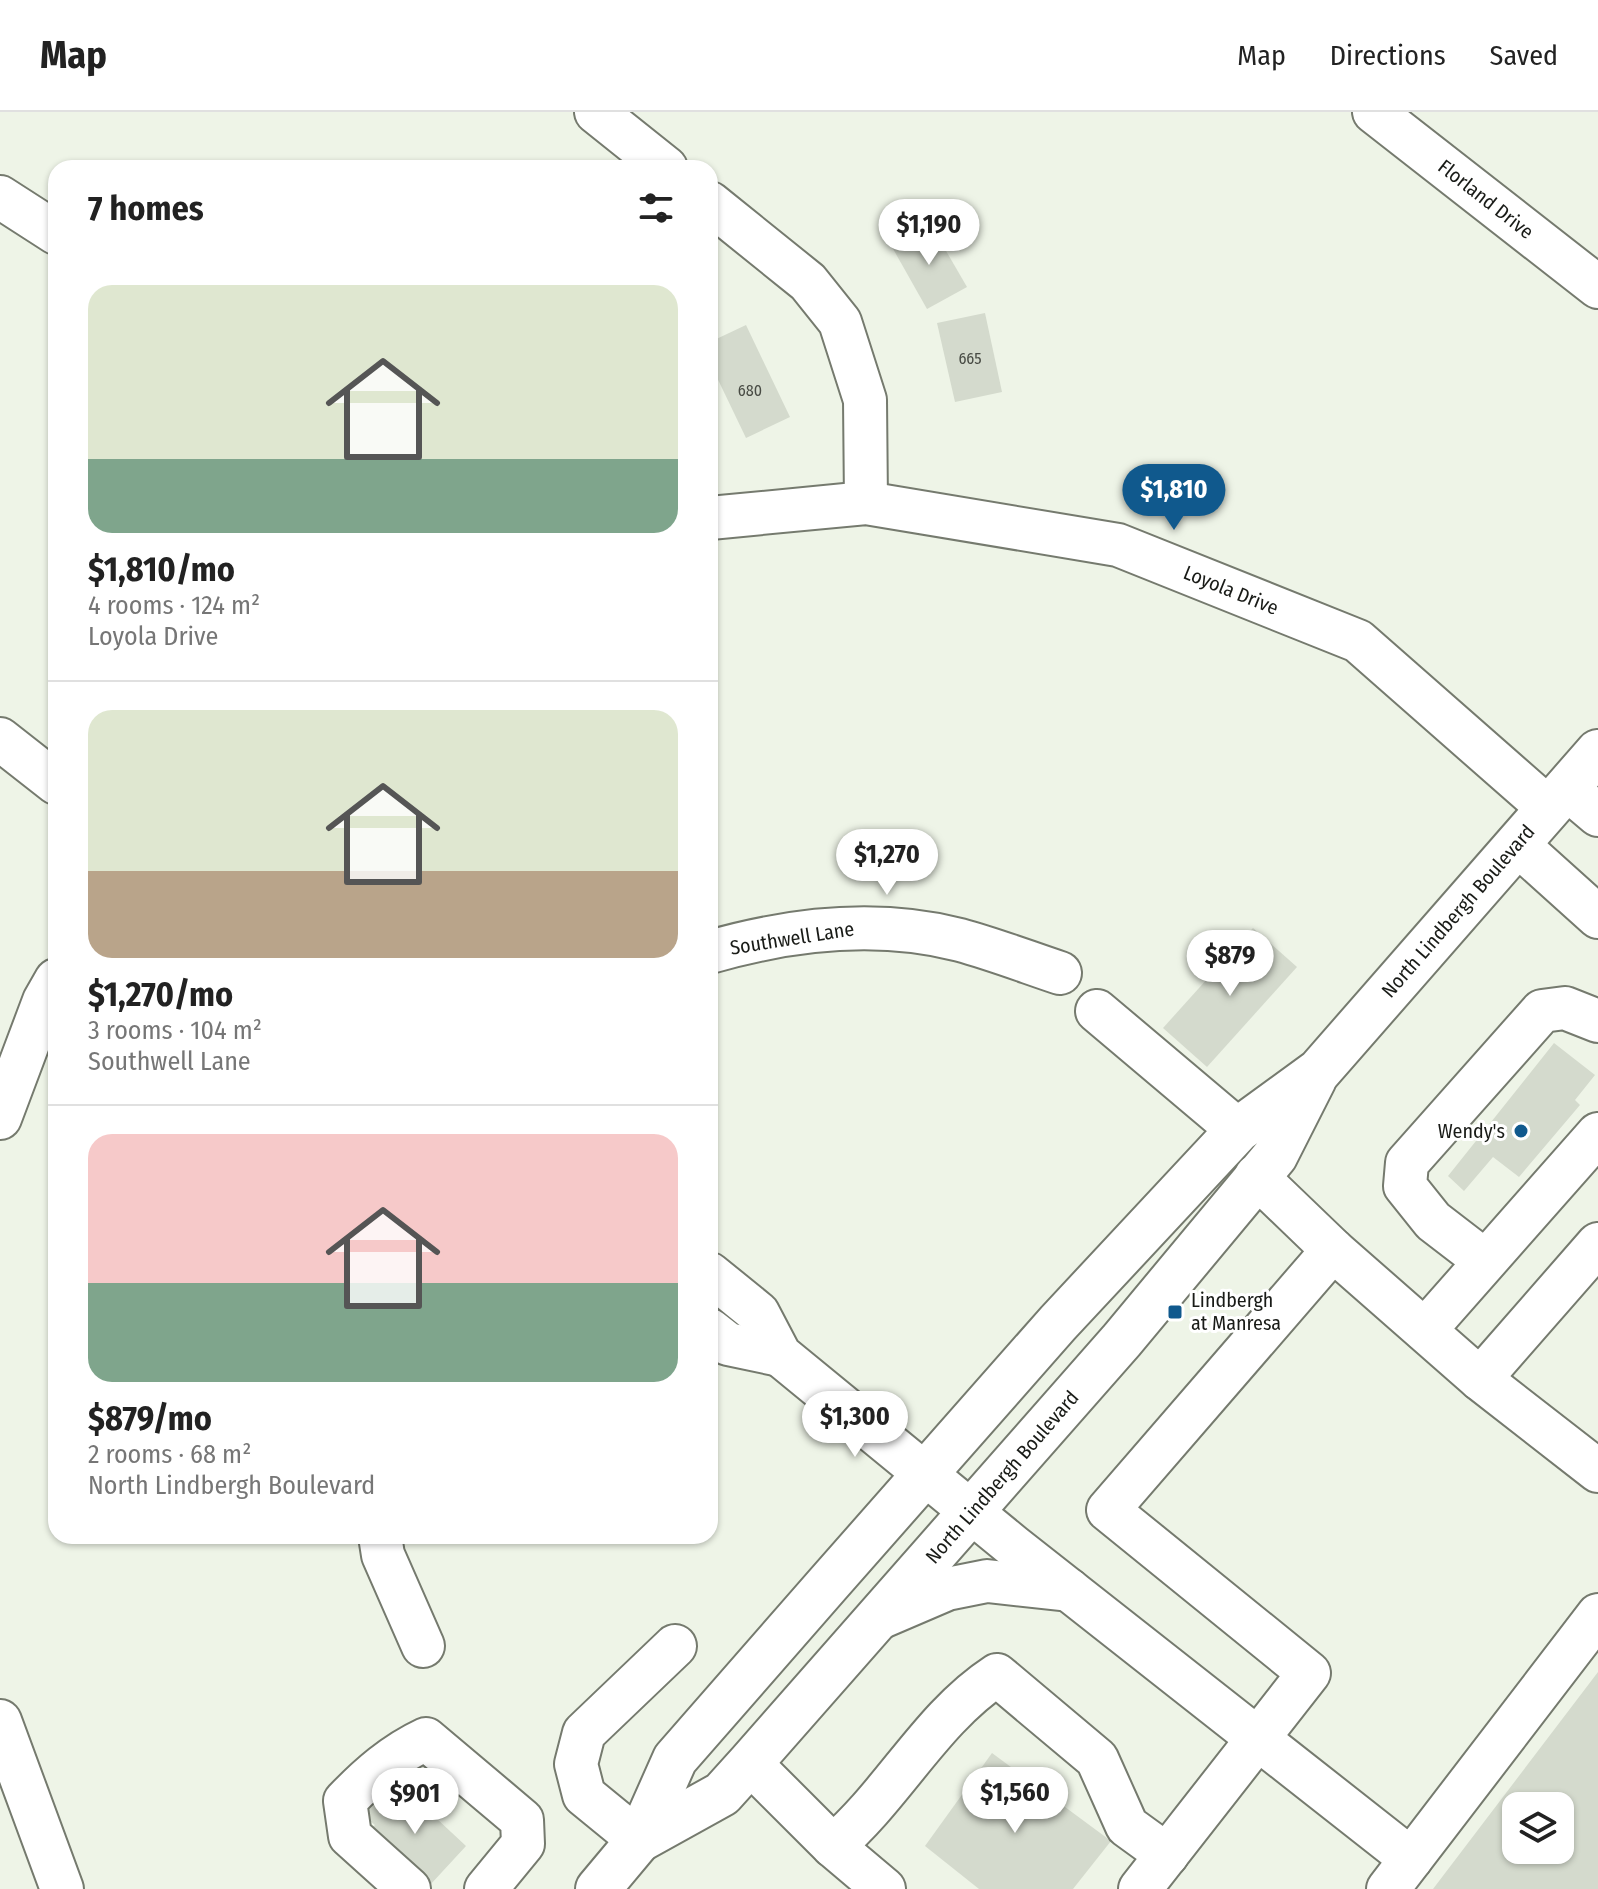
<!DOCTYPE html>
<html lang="en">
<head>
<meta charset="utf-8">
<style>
  :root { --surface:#fff; --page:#f2f2f2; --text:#222; --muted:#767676; --line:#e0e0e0; --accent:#10598d }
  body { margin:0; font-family:"Fira Sans Condensed",sans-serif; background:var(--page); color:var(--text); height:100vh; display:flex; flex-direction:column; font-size:30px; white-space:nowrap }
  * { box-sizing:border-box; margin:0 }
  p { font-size:26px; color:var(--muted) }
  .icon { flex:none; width:44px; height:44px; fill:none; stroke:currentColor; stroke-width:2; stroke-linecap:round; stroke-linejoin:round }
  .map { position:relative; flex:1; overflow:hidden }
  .panel { position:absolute; left:48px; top:48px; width:670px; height:1384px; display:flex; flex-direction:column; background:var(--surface); border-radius:24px; box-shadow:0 2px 6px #0004 }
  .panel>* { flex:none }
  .controls { position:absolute; left:1502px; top:1680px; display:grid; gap:16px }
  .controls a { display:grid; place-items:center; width:72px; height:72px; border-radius:16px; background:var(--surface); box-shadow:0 2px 6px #0004; font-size:40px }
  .price { position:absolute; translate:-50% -68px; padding:0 18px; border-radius:28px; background:#fff; color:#222; font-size:26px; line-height:52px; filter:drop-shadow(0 2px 4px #0008) }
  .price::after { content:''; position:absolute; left:50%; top:48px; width:24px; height:18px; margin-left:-12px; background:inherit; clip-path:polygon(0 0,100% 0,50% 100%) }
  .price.selected { background:var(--accent); color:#fff }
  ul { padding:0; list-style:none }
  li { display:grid; align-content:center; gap:16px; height:424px; padding:0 40px }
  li+li { border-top:2px solid var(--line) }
  li span { display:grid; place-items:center; height:248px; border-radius:24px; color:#555 }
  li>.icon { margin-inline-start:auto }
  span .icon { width:144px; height:144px; fill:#fffc; stroke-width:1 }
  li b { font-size:34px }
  h2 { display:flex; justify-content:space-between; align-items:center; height:96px; padding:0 40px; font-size:34px }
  header { display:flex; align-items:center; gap:48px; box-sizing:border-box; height:112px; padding:0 40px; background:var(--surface); border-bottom:2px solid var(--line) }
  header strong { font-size:38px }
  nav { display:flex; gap:44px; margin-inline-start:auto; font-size:28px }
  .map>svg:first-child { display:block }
</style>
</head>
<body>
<header>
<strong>Map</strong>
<nav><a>Map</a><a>Directions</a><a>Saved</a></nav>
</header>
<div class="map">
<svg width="1598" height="1777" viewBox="0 0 1598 1777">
  <rect width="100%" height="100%" fill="#eef4e7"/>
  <g fill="#d4dacd" fill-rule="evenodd">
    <path d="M931 113 967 175 927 197 892 135Z"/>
    <path d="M985 201 1002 280 955 290 937 211Z"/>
    <path d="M746 213 790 305 746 326 710 251V230Z"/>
    <path d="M1253 816 1297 855 1207 955 1163 916Z"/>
    <path d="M1554 931 1595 963 1575 988 1580 993 1519 1065 1493 1045 1464 1079 1448 1064Z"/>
    <path d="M1598 1560V1777H1433ZM1516 1694H1560V1738H1516Z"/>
    <path d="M992 1641 1111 1729 1073 1777H979L925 1734Z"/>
    <path d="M406 1678 466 1734 430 1773 369 1718 375 1713 362 1702 377 1686 389 1696Z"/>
  </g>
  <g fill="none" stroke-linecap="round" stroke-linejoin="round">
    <g stroke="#757a6e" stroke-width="46">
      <g id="minor">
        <path d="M596 0 666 56"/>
        <path d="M1374 0 1598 175"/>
        <path d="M0 85 56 121"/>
        <path d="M710 91 808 170 840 210 865 288 866 391"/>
        <path d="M710 406 866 391 1118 433 1358 529 1548 696"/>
        <path d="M0 627 56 671"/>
        <path d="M1566 676 1598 703"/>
        <path d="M1517 732 1598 805"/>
        <path d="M710 840C790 817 878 807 960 828 993 837 1027 850 1060 861"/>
        <path d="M1097 899 1238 1018"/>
        <path d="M0 1006 44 889 56 868"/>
        <path d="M1333 1138 1480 1267 1598 1359"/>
        <path d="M1485 1149 1433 1109 1405 1074 1407 1051 1542 899 1565 896 1598 909"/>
        <path d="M710 1162 758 1201 780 1243 1013 1434 1411 1747 1388 1777"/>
        <path d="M710 1218 728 1232 780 1243"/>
        <path d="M1425 1218 1598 1022"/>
        <path d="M1480 1267 1598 1132"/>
        <path d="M380 1424 383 1443 423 1534"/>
        <path d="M877 1507 947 1477 987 1469 1069 1478"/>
        <path d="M0 1609 62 1777"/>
        <path d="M750 1651 833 1734 884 1777"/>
        <path d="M639 1728 584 1683 576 1652 584 1621 675 1534"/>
        <path d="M833 1734C893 1683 931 1606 997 1563L1097 1647 1127 1714 1167 1743"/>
        <path d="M1411 1747 1598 1503"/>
        <path d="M409 1777 350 1724 345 1689C369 1664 394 1642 426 1627L522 1708 523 1732 486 1777"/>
        <path d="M1140 1777 1309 1561 1108 1398 1333 1138 1256 1064"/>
      </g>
    </g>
    <g stroke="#757a6e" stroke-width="48">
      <g id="major">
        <path d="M639 1728 722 1682 750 1651 1122 1228 1275 1044 1314 967"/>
        <path d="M598 1777 639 1728 675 1647 828 1472 1058 1211 1238 1018 1319 959 1598 640"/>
      </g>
    </g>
    <use href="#minor" stroke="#fff" stroke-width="42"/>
    <use href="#major" stroke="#fff" stroke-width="44"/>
  </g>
  <g fill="#10598d" stroke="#fff" stroke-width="3">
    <circle cx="1521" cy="1019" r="8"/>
    <rect x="1167" y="1192" width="16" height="16" rx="4"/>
  </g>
  <g text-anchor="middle" stroke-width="6" stroke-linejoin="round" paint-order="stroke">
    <g font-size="16" fill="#484b44">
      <text x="970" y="252">665</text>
      <text x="750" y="284">680</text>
    </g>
    <g font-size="20" fill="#191b17" stroke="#fff">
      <text transform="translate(1486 87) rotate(38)" y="7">Florland Drive</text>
      <text transform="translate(1231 478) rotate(22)" y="7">Loyola Drive</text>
      <text transform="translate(1458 799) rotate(-49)" y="7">North Lindbergh Boulevard</text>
      <text transform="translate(792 826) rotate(-9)" y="7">Southwell Lane</text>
      <text transform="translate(1002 1365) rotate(-49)" y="7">North Lindbergh Boulevard</text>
    </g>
    <g font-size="20" fill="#191b17" stroke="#fff" text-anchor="end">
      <text x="1505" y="1026">Wendy's</text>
      <text x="1191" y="1195" text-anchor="start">Lindbergh<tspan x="1191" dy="23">at Manresa</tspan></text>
    </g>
  </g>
</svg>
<div class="controls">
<a><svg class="icon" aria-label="layers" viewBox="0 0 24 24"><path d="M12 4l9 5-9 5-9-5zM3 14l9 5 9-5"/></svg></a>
</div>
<b class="price" style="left:929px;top:155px">$1,190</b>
<b class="price selected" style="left:1174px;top:420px">$1,810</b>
<b class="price" style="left:887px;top:785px">$1,270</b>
<b class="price" style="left:1230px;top:886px">$879</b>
<b class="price" style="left:855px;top:1347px">$1,300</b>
<b class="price" style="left:1015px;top:1723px">$1,560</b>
<b class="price" style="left:415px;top:1724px">$901</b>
<section class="panel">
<h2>7 homes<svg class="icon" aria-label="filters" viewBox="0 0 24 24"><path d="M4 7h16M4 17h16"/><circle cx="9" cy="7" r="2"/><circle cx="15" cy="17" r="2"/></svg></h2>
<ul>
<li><span style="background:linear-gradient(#dfe7d0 70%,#7fa58c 0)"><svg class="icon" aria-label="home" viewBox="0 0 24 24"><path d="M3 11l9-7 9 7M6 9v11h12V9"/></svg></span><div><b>$1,810/mo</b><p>4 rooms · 124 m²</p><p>Loyola Drive</p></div></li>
<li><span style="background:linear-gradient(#dfe7d0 65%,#b9a48a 0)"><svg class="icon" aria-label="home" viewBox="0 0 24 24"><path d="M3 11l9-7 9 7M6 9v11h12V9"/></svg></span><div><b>$1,270/mo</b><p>3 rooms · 104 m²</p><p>Southwell Lane</p></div></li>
<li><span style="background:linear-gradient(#f6c9c9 60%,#7fa58c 0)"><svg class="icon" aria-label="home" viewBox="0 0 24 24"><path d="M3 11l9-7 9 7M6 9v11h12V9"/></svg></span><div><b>$879/mo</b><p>2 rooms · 68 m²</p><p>North Lindbergh Boulevard</p></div></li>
</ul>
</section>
</div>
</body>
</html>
